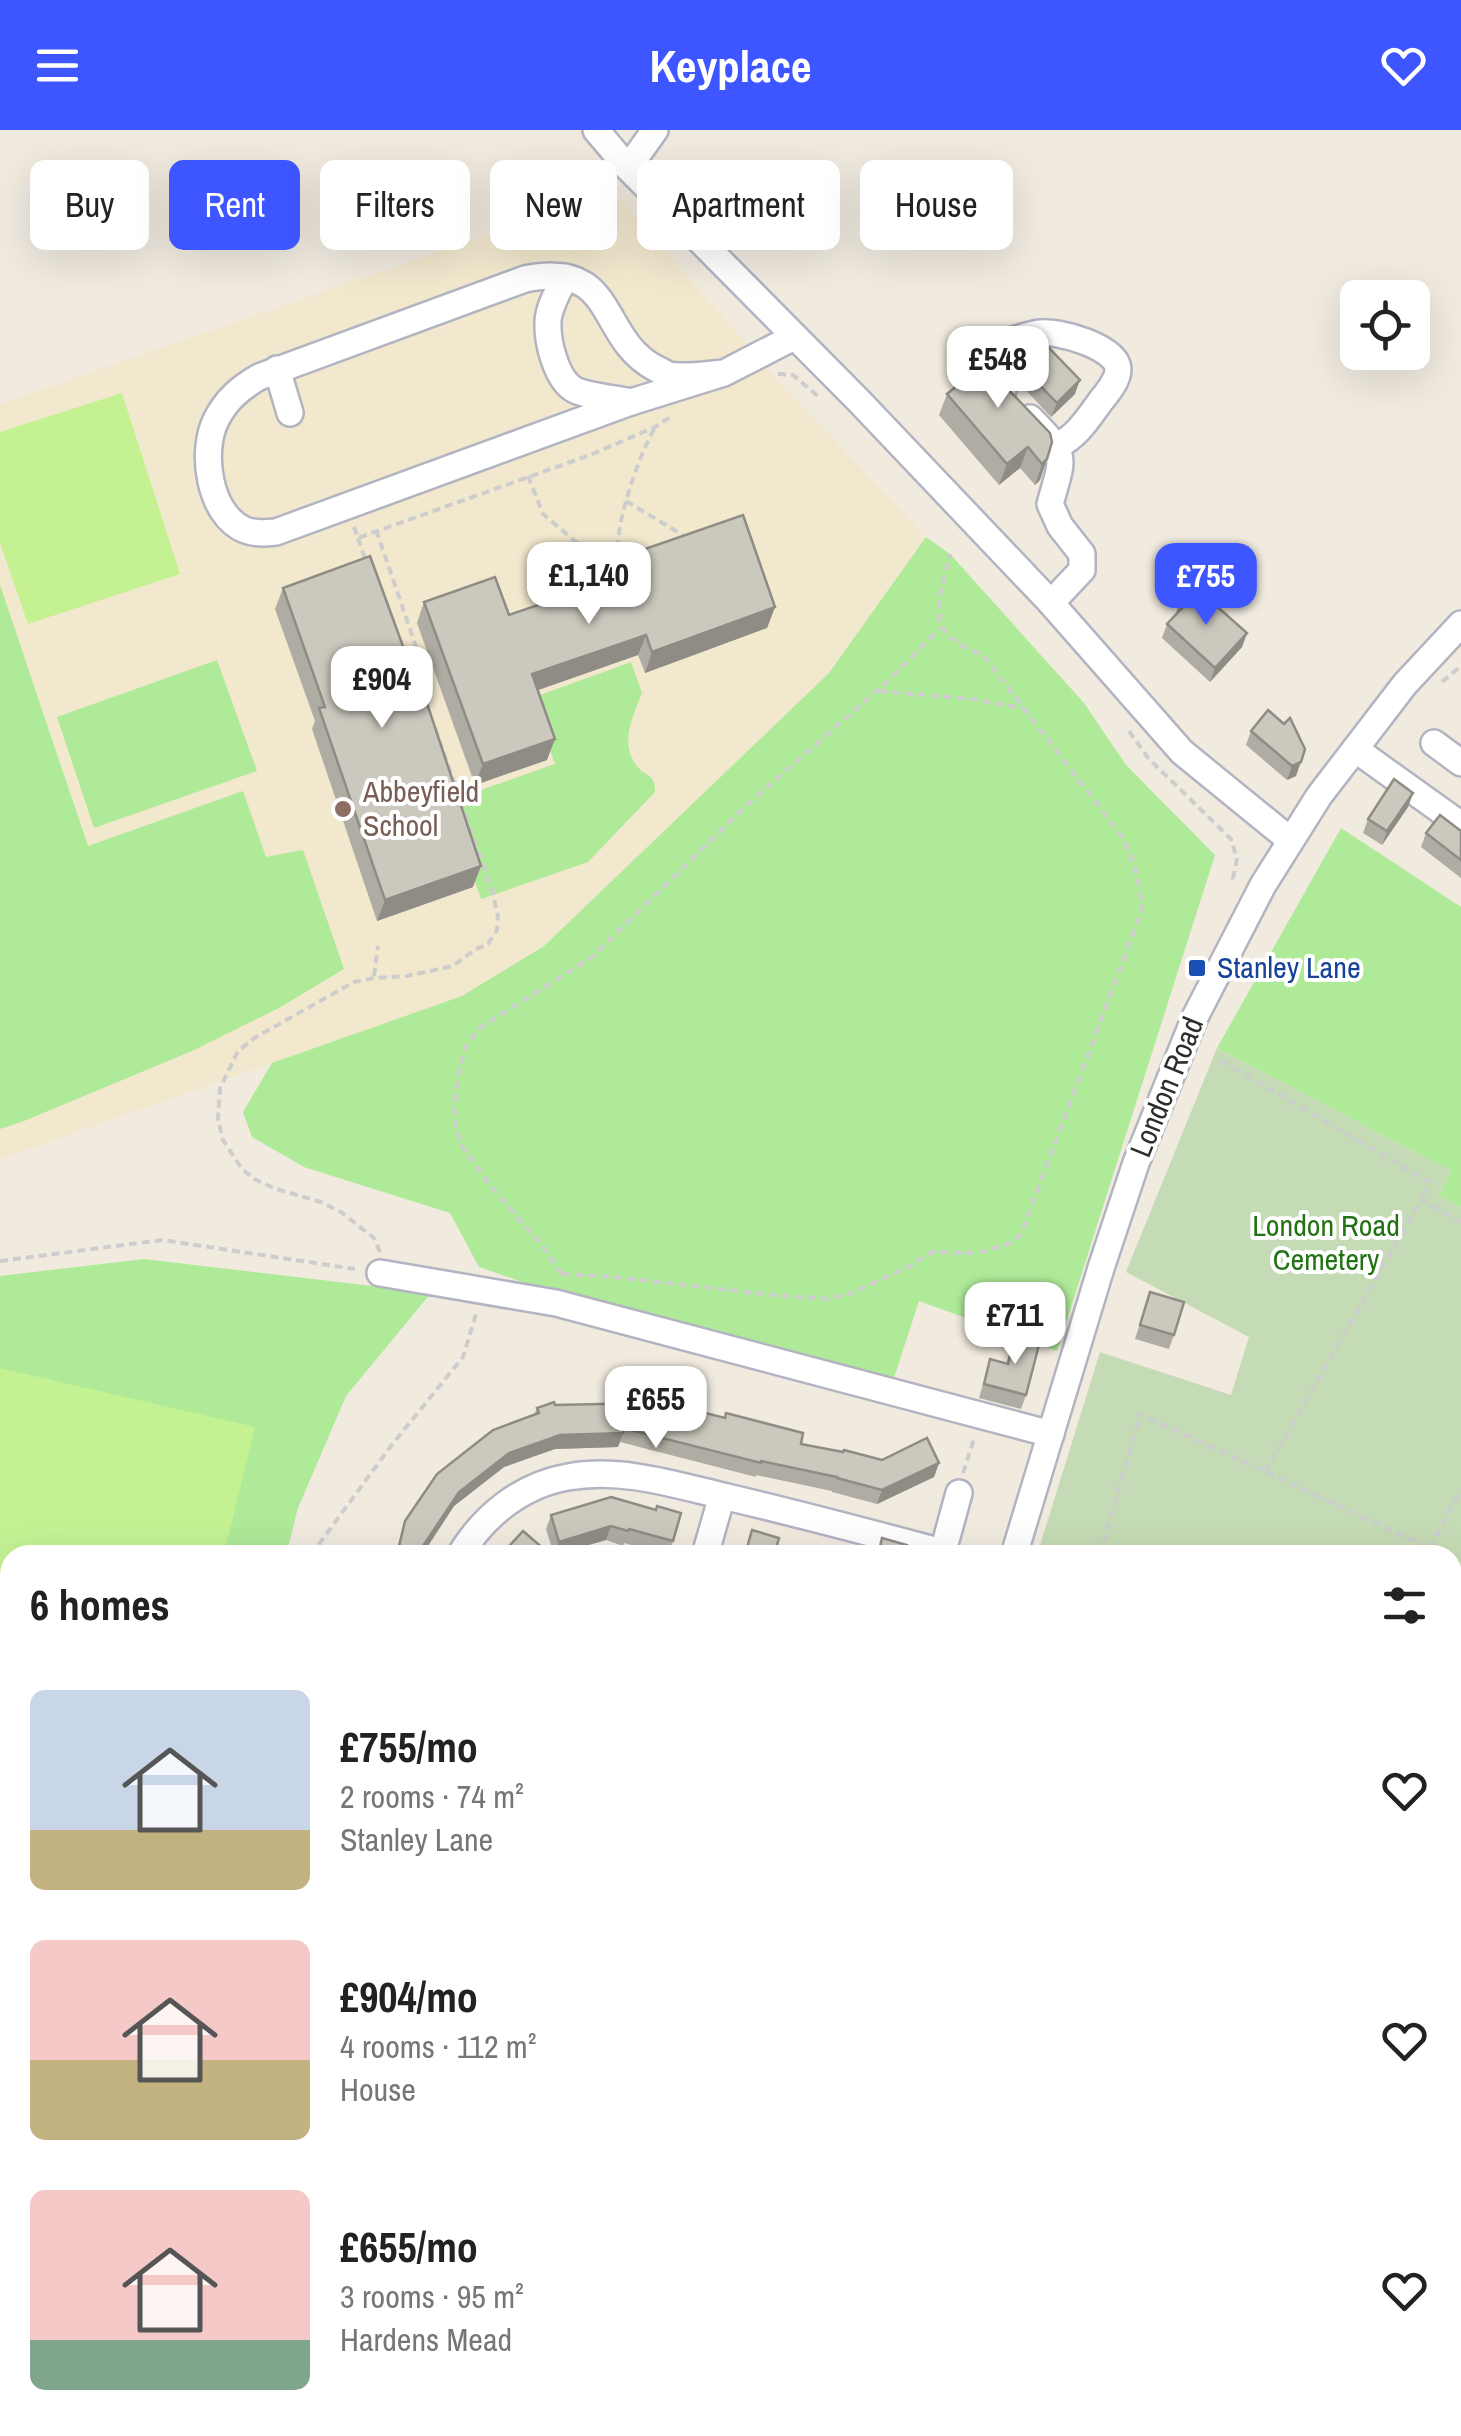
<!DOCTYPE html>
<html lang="en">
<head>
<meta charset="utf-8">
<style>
  :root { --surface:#fff; --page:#f6f6f6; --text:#222; --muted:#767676; --accent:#3d56ff }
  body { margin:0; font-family:"Archivo Narrow",sans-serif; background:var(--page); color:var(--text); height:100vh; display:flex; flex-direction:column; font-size:38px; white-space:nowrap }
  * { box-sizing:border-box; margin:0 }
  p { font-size:32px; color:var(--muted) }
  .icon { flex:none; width:55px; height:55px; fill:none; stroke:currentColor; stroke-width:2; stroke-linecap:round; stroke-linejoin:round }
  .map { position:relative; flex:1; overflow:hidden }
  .side { position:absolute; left:0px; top:1415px; width:1462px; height:892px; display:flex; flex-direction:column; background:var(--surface); border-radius:30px 30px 0 0; box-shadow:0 10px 40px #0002 }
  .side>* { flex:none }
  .banner { position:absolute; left:30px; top:30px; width:1402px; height:90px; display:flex; gap:20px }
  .buttons { position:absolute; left:1340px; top:150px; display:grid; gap:20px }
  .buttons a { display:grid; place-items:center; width:90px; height:90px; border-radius:15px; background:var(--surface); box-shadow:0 10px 40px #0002; font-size:50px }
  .price { position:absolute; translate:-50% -85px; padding:0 22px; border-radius:20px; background:#fff; color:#222; font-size:32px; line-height:65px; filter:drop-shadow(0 2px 5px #0008) }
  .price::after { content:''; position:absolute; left:50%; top:60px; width:30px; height:22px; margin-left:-15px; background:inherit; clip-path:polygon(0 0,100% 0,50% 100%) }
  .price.current { background:var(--accent); color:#fff }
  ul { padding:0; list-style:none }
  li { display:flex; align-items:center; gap:30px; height:250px; padding:0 30px }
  li span { display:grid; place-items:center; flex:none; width:280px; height:200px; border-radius:15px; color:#555 }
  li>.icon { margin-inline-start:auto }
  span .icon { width:120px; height:120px; fill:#fffc; stroke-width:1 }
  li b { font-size:42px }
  h2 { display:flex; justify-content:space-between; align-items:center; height:120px; padding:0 30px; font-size:42px }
  .tag { padding:0 35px; border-radius:15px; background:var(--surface); box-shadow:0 10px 40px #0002; font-size:35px; line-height:90px }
  .tag.current { background:var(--accent); color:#fff }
  header { display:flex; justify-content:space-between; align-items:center; height:130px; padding:0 30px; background:var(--accent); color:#fff; font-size:45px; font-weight:700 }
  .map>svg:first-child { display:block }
</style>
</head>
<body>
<header><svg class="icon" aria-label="menu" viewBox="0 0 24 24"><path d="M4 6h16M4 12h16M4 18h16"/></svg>Keyplace<svg class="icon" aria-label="heart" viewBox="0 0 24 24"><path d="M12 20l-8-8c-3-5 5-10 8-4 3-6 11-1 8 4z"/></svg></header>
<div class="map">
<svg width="1461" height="2306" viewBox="0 0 1461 2306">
  <rect width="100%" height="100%" fill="#f0eadf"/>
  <path fill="#f2e8ce" d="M613 61 786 259 926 407 829 543 544 816 462 866 0 1029V274Z"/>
  <g fill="#afea98">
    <path d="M926 407 950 424 1084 573 1126 635 1215 725 1057 1221 919 1171 894 1248 557 1164 479 1137 450 1083 304 1037 252 1007 243 982 272 933 462 866 544 816 829 543Z"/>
    <path d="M0 455 88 716 243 661 266 727 303 720 344 839 279 878 192 921 24 991 0 999Z"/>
    <path d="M217 530 257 641 94 698 57 587Z"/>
    <path d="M631 532 642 563C633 586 619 613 637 636 646 648 655 642 655 662L588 732 481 769 447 672 555 634 532 568Z"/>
    <path d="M1341 698 1461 777V1077L1439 1065 1451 1041 1217 918Z"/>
    <path d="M144 1129 431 1163 346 1266 298 1378 286 1425H10V1751L0 1749V1146Z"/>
  </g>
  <path fill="#c5dbb5" d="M1217 918 1451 1041 1439 1065 1461 1077V1546L1458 1553 1461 1556V1928L1453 1945 1452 1425H1037L1100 1222 1231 1265 1249 1207 1126 1142Z"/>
  <g fill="#c4f293">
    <path d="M122 263 180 444 28 494 0 413V302Z"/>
    <path d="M0 1238 255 1297 224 1425H10V1466L0 1463Z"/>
    <path d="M0 1495 10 1497V1705L0 1703Z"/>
  </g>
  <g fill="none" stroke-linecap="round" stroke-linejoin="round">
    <g stroke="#b3b4c2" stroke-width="30">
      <g id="minor">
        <path d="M596 0 628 38 859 271 1051 473 1182 622 1290 710"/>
        <path d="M628 38 655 0"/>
        <path d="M565 147C559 160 549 176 548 191 547 211 556 252 577 261 593 267 614 268 631 272"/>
        <path d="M277 239 290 283"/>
        <path d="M724 243C707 244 686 248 669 245 666 244 659 240 655 238 597 207 618 130 525 149L259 247C240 258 226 270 216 290 200 322 209 385 245 400 255 404 266 403 276 402L631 272 724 243 794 207"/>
        <path d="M1003 260 986 242 981 230 988 219C1004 213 1022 206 1039 203 1058 200 1117 217 1118 239 1118 251 1107 263 1100 272 1087 290 1077 306 1057 316"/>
        <path d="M1030 288C1068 327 1064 324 1050 374L1060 396 1082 424V440L1051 473"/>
        <path d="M1434 613 1461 633"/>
        <path d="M1355 619 1461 695"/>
        <path d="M380 1143 556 1173 1051 1304"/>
        <path d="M460 1425C484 1385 522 1355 568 1347 621 1337 676 1355 727 1367 799 1384 871 1403 942 1422"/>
        <path d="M705 1425 722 1366"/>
        <path d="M942 1425 959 1363"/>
        <path d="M1014 1425 1101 1138 1136 1033 1195 887 1263 755 1319 666 1405 554 1461 494"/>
        <path d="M1452 2106 1461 2094"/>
        <path d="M255 2300 256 2298"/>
        <path d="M822 2306V2298"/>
      </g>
    </g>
    <g stroke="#cdcdcd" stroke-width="4" stroke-dasharray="8 5" stroke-linecap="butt">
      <path d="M778 244 793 245 820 268"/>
      <path d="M528 346 543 384 583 418 605 454"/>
      <path d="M626 371 686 407"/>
      <path d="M354 397 358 408 590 325 655 297 672 286"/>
      <path d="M376 400 423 537 417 545"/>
      <path d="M358 408 366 432"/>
      <path d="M606 455C618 434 616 411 622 387 629 357 640 326 654 299"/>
      <path d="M1442 552 1461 536"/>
      <path d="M879 561 971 569 1023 578"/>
      <path d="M1129 601 1148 628 1231 709 1237 729 1233 748 1238 749"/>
      <path d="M374 846 378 816"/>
      <path d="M1222 931 1429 1052 1421 1069"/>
      <path d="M380 1122 374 1108 341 1082 321 1072 276 1059 254 1049 242 1039 223 1010 218 989 220 958 238 921 256 907 354 852 374 848 407 846 453 836 476 819 488 814 497 800 498 787 493 764 434 595"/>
      <path d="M0 1131 162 1110 355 1139"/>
      <path d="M562 1144 613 1147 773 1165 827 1169 852 1163 910 1136 932 1122 978 1123 1010 1113 1021 1104 1142 780C1140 753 1135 732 1123 708L983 525C922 502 938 476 950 424"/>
      <path d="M562 1144 540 1113 493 1059 461 1015 456 995 454 976 458 946 465 918 478 899 592 827 748 674 890 549 940 498"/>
      <path d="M1265 1342 1421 1070 1461 1092"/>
      <path d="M963 1343 974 1309"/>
      <path d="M1430 1418 1461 1359"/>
      <path d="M311 1425 391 1316 463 1227 476 1184"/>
      <path d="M1100 1425 1140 1284 1430 1418 1439 1425"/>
      <path d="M1452 1436 1461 1451"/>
      <path d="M1459 1500 1461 1487"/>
      <path d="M1452 1671 1461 1675"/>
      <path d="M1452 1719 1461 1705"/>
      <path d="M80 2306 82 2298"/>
    </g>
    <use href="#minor" stroke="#fff" stroke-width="25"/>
  </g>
  <g fill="#afaca3">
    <path d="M1008 222 1037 227 1075 264 1051 287 1003 236Z"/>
    <path d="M954 225 982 232 1050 303 1040 350 1035 355 1020 338 999 355 939 285 947 264 956 257 947 246Z"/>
    <path d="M619 428 775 477 767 498 645 543 638 525 538 560 547 630 475 655 417 493 424 472 509 485 612 450Z"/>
    <path d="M283 458 473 757 377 791 312 599 315 591 275 479Z"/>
    <path d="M1180 471 1247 503 1242 517 1210 552 1162 508 1167 494 1175 485Z"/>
    <path d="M1284 594 1296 646 1287 650 1246 615 1251 601Z"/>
    <path d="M1413 663 1408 677 1382 715 1363 703 1368 689Z"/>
    <path d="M1461 701V748L1421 717 1426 703Z"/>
    <path d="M1150 1162 1174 1205 1169 1219 1135 1209Z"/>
    <path d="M1015 1205 1026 1265 1021 1279 979 1268 990 1229 1006 1234Z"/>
    <path d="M555 1275 801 1314 882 1330 939 1333 934 1347 877 1374 832 1362V1361L756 1345V1347L620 1312 618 1317 555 1319 504 1337 454 1376 422 1425H395L405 1391 534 1285 537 1278Z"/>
    <path d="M611 1367 673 1411 668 1425 624 1413 623 1416 606 1410 554 1425 546 1399 551 1385Z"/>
    <path d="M1461 1969V2042L1459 2046 1452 2042V2001L1458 1992 1452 1988Z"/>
    <path d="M191 2298H221L219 2306H190Z"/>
    <path d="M1263 2298H1312L1310 2306H1261Z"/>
    <path d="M1341 2298H1380L1353 2306H1343Z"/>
  </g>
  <g fill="#8e8c84">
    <path d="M1080 250 1075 264 1051 287 1057 273Z"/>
    <path d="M1028 317 1020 338 999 355 1007 334Z"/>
    <path d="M1047 329 1040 350 1035 355 1042 334Z"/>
    <path d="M775 477 767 498 645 543 652 522Z"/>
    <path d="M1247 503 1242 517 1210 552 1215 538Z"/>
    <path d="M646 505 638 525 524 565 532 544Z"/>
    <path d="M555 609 547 630 475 655 483 634Z"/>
    <path d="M1301 632 1296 646 1287 650 1292 636Z"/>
    <path d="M1413 663 1408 677 1382 715 1387 701Z"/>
    <path d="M481 736 473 757 377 791 385 770Z"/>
    <path d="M623 1303 618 1317 555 1319 504 1337 454 1376 422 1425H417L459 1362 509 1323 560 1305Z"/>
    <path d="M939 1333 934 1347 877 1374 882 1360Z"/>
    <path d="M611 1396 606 1410 554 1425 559 1412Z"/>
    <path d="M1461 2208 1457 2221 1452 2227V2219Z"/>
    <path d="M708 2298H753L750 2306 706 2304Z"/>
    <path d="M1348 2298H1380L1353 2306H1345Z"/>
  </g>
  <g fill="#cbc8bd" stroke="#8e8c84" stroke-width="2.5">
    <path d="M972 209 982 232 1050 303 1052 312 1047 329 1042 334 1028 317 1007 334 947 264 971 244 954 225Z"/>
    <path d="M1023 212 1037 227 1048 217 1080 250 1057 273 1008 222Z"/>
    <path d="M743 385 775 477 652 522 646 505 532 544 555 609 483 634 424 472 495 447 509 485 626 445 619 428Z"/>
    <path d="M370 426 412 541 416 540 481 736 385 770 319 578 325 577 283 458Z"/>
    <path d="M1194 456 1247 503 1215 538 1167 494 1185 475 1180 471Z"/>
    <path d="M1268 580 1284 594 1290 588 1305 619 1301 632 1292 636 1251 601Z"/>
    <path d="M1394 649 1413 663 1387 701 1368 689Z"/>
    <path d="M1440 685 1461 701V730L1426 703Z"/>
    <path d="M1150 1162 1184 1172 1174 1205 1140 1195Z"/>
    <path d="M1015 1205 1040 1211 1026 1265 984 1254 990 1229 1008 1234Z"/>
    <path d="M554 1272 555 1275 646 1273 673 1280 674 1275 725 1288 726 1283 803 1303 801 1314 843 1322 844 1320 882 1330 927 1308 939 1333 882 1360 837 1348V1347L761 1331V1333L623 1298V1303L560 1305 509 1323 459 1362 417 1425H397L405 1391 437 1344 493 1300 539 1283 537 1278Z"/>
    <path d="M611 1367 656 1380 657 1376 681 1383 673 1411 629 1399 628 1401 611 1396 559 1412 551 1385Z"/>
    <path d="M752 1400 779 1408 774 1425H745Z"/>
    <path d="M523 1401 544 1419 538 1425H501Z"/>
    <path d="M882 1408 907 1415 904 1425H878Z"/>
    <path d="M1461 1988V2030L1452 2025V2001Z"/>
    <path d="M1461 2158V2208L1452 2219V2174Z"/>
    <path d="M195 2298H221L220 2302Z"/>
    <path d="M943 2298H1025L1023 2306H918L919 2300 943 2303Z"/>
    <path d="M1293 2298H1312V2302Z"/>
  </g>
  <circle fill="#8d6e63" stroke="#fff" stroke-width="4" cx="343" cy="679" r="10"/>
  <rect fill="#1a4fb4" stroke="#fff" stroke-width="4" x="1187" y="828" width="20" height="20" rx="5"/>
  <g text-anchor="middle" stroke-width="8" stroke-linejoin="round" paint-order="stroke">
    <g font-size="30" fill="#785e54" stroke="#fff" text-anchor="start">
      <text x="363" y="672">Abbeyfield<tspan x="363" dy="34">School</tspan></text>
    </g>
    <g font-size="30" fill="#164399" stroke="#fff" text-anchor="start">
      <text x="1217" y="848">Stanley Lane</text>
    </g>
    <g font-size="30" fill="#2d2d2d" stroke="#fff">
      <text transform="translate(1167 957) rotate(-68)" y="10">London Road</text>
    </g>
    <g font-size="30" fill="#237314" stroke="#fff">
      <text x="1326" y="1106">London Road<tspan x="1326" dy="34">Cemetery</tspan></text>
    </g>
  </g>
</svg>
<div class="buttons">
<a><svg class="icon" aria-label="locate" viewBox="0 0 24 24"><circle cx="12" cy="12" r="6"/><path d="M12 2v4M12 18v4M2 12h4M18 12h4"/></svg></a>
</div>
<b class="price" style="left:998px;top:281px">£548</b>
<b class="price" style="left:589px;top:497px">£1,140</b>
<b class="price current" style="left:1206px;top:498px">£755</b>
<b class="price" style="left:382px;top:601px">£904</b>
<b class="price" style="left:1015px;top:1237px">£711</b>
<b class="price" style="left:656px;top:1321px">£655</b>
<div class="banner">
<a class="tag">Buy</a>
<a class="tag current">Rent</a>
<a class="tag">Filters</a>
<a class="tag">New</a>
<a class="tag">Apartment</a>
<a class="tag">House</a>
</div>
<section class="side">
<h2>6 homes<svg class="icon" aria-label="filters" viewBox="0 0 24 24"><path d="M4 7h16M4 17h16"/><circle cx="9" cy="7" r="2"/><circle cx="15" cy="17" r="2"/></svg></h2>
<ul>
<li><span style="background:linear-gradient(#c9d6e8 70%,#c2b280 0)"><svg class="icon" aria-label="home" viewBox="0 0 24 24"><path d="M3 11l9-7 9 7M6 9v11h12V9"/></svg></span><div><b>£755/mo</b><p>2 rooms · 74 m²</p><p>Stanley Lane</p></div><svg class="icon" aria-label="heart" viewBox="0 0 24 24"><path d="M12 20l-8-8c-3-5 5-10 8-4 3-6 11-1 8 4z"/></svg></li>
<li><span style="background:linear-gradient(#f6c9c9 60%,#c2b280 0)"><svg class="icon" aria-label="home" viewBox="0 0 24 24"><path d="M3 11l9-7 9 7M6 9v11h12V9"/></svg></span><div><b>£904/mo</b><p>4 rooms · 112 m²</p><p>House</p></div><svg class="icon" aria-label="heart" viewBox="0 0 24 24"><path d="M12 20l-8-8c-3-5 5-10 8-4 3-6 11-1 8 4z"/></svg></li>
<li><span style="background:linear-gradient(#f6c9c9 75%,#7fa58c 0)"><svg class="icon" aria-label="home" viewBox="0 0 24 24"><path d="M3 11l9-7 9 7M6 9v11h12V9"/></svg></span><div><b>£655/mo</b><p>3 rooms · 95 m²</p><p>Hardens Mead</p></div><svg class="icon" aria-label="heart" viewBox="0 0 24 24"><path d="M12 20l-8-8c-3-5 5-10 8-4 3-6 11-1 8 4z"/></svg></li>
</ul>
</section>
</div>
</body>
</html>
